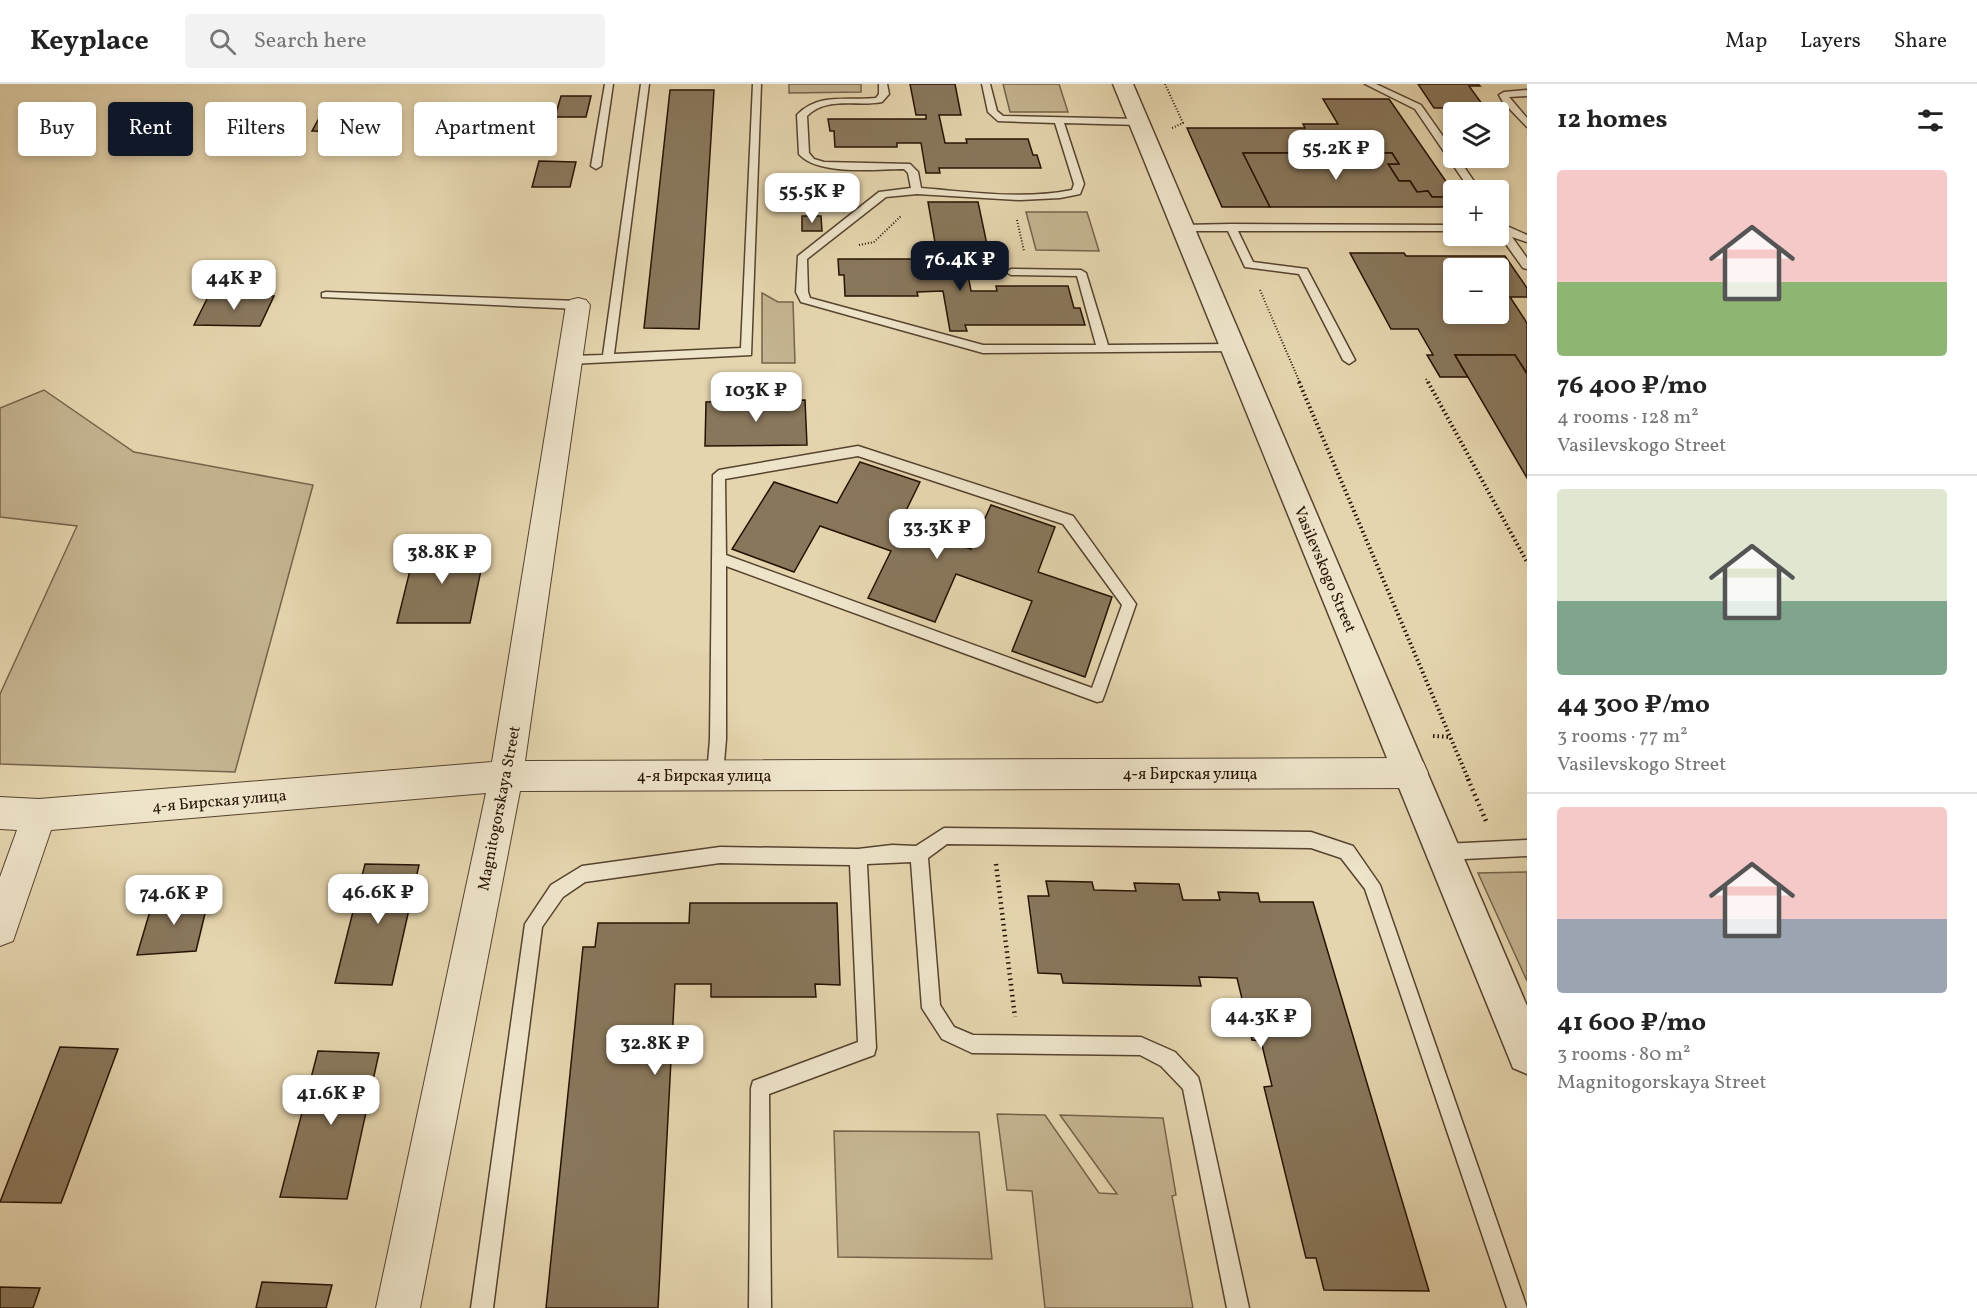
<!DOCTYPE html>
<html lang="en">
<head>
<meta charset="utf-8">
<style>
  :root { --surface:#fff; --page:#f2f2f2; --text:#222; --muted:#767676; --line:#e0e0e0; --accent:#111827 }
  body { margin:0; font-family:Vollkorn,serif; background:var(--page); color:var(--text); height:100vh; display:flex; flex-direction:column; font-size:22px; white-space:nowrap }
  * { box-sizing:border-box; margin:0 }
  p { font-size:20px; color:var(--muted) }
  .icon { flex:none; width:33px; height:33px; fill:none; stroke:currentColor; stroke-width:2; stroke-linecap:round; stroke-linejoin:round }
  .map { position:relative; flex:1; overflow:hidden }
  .panel { display:flex; flex-direction:column; background:var(--surface); width:450px }
  .panel>* { flex:none }
  .banner { position:absolute; left:18px; top:18px; width:570px; height:54px; display:flex; gap:12px }
  .controls { position:absolute; left:1443px; top:18px; display:grid; gap:12px }
  .controls a { display:grid; place-items:center; width:66px; height:66px; border-radius:6px; background:var(--surface); box-shadow:0 3px 9px #0003; font-size:30px }
  .price { position:absolute; translate:-50% -51px; padding:0 14px; border-radius:12px; background:#fff; color:#222; font-size:20px; line-height:39px; filter:drop-shadow(0 2px 3px #0008) }
  .price::after { content:''; position:absolute; left:50%; top:36px; width:18px; height:14px; margin-left:-9px; background:inherit; clip-path:polygon(0 0,100% 0,50% 100%) }
  .price.on { background:var(--accent); color:#fff }
  ul { padding:0; list-style:none }
  li { display:grid; align-content:center; gap:12px; height:318px; padding:0 30px }
  li+li { border-top:2px solid var(--line) }
  li span { display:grid; place-items:center; height:186px; border-radius:6px; color:#555 }
  li>.icon { margin-inline-start:auto }
  span .icon { width:108px; height:108px; fill:#fffc; stroke-width:1 }
  li b { font-size:26px }
  h2 { display:flex; justify-content:space-between; align-items:center; height:72px; padding:0 30px; font-size:26px }
  .tag { padding:0 21px; border-radius:6px; background:var(--surface); box-shadow:0 3px 9px #0003; font-size:21px; line-height:54px }
  .tag.on { background:var(--accent); color:#fff }
  header { display:flex; align-items:center; gap:36px; box-sizing:border-box; height:84px; padding:0 30px; background:var(--surface); border-bottom:2px solid var(--line) }
  header strong { font-size:28px }
  nav { display:flex; gap:33px; margin-inline-start:auto; font-size:21px }
  .search { width:420px; height:54px; background:var(--page); display:flex; align-items:center; gap:15px; box-sizing:border-box; padding:0 21px; border-radius:6px; color:var(--muted); font-size:22px }
  main { display:flex; flex:1; min-height:0 }
  .map>svg:first-child { display:block }
</style>
</head>
<body>
<header>
<strong>Keyplace</strong>
<div class="search"><svg class="icon" aria-label="search" viewBox="0 0 24 24"><circle cx="10" cy="10" r="6"/><path d="M15 15l6 6"/></svg>Search here</div>
<nav><a>Map</a><a>Layers</a><a>Share</a></nav>
</header>
<main>
<div class="map">
<svg width="1527" height="1224" viewBox="0 0 1527 1224">
  <rect width="100%" height="100%" fill="#e5d5ae"/>
  <filter id="stains"><feTurbulence type="fractalNoise" baseFrequency=".00333" numOctaves="4"/><feColorMatrix values="0 0 0 0 .2 0 0 0 0 .09 0 0 0 0 .02 0 0 0 .5 -.17"/></filter>
  <radialGradient id="worn" r=".72"><stop offset=".6" stop-color="#630" stop-opacity="0"/><stop offset="1" stop-color="#630" stop-opacity=".3"/></radialGradient>
  <g fill="#c5b491" stroke="#76634a" stroke-width="1.5">
    <path d="M789 0H861V8L789 9Z"/>
    <path d="M1003 0H1059L1068 28H1010Z"/>
    <path d="M1026 128H1087L1099 167 1036 166Z"/>
    <path d="M762 209 778 218H793L795 279H762Z"/>
    <path d="M44 306 134 368 313 401 235 688 0 680V610L77 442 0 433V324Z"/>
    <path d="M1527 788V897L1478 789Z"/>
    <path d="M997 1030 1045 1031 1099 1109 1117 1110 1060 1031 1163 1034 1176 1111 1172 1112 1193 1224H1045L1032 1107 1007 1106Z"/>
    <path d="M834 1047 979 1048 992 1175 838 1173Z"/>
  </g>
  <g fill="#89775c" stroke="#261203" stroke-width="1.5" fill-rule="evenodd">
    <path d="M910 0H955L961 31H939L945 59H967L966 55H1028L1033 71H1037L1041 84H939L940 89H926L921 59H897V63H835L834 47H830L828 35H926V31H916Z"/>
    <path d="M1418 0H1478L1480 2H1469L1485 24H1434Z"/>
    <path d="M670 6H714L699 245 644 244Z"/>
    <path d="M561 12H591L586 33H555Z"/>
    <path d="M1323 15H1389L1454 109V113H1432L1428 107 1417 108 1410 97H1399L1388 80H1399L1392 69H1243L1270 123H1222L1187 44H1305L1303 40H1338Z"/>
    <path d="M324 25 365 26 354 48 312 47Z"/>
    <path d="M1243 69H1392L1399 80H1388L1399 97H1410L1417 108 1428 107 1432 113H1454V123H1270Z"/>
    <path d="M539 77 576 78 570 103H532Z"/>
    <path d="M928 118H978L989 170H937Z"/>
    <path d="M802 132H821L822 147H802Z"/>
    <path d="M1350 169H1404L1406 172H1505L1527 204V213H1510L1527 239V289L1515 271H1455L1468 293H1440L1427 271H1433L1418 245H1391ZM1454 184H1498V230H1454Z"/>
    <path d="M948 170H964L971 207H997L996 202H1068L1074 224H1080L1085 241H965L967 247H950L943 207 917 208 918 212H845L844 191H839L838 175H949Z"/>
    <path d="M209 211 274 212 260 242 194 241Z"/>
    <path d="M1455 271H1515L1527 290V394Z"/>
    <path d="M805 316 807 361 705 362 706 318Z"/>
    <path d="M860 378 920 398 899 441 971 465 991 421 1055 443 1038 488 1112 513 1085 593 1012 567 1032 517 956 490 935 538 868 514 891 467 820 442 794 488 732 465 774 398 837 419Z"/>
    <path d="M416 462H486L470 539H397Z"/>
    <path d="M365 780 419 781 392 901 335 899Z"/>
    <path d="M1046 797 1092 798 1094 806 1136 807 1134 799 1179 800 1183 816H1220L1218 808 1258 809 1260 818H1313L1429 1207 1324 1206 1316 1174H1306L1264 1003 1272 1002 1261 957 1252 956 1237 894 1199 893 1201 902 1144 901 1063 899 1061 890 1038 889 1028 812H1049Z"/>
    <path d="M209 813 196 867 137 871 153 817Z"/>
    <path d="M690 819H837L840 901 815 900 816 913H711V900H675L658 1224H546L583 863H595L598 839H689Z"/>
    <path d="M60 963 118 965 61 1119 0 1118Z"/>
    <path d="M318 967 379 969 347 1115 280 1113Z"/>
    <path d="M262 1198 332 1201 326 1224H256Z"/>
    <path d="M0 1203 40 1204 33 1224H0Z"/>
  </g>
  <g fill="none" stroke-linecap="round" stroke-linejoin="round">
    <g stroke="#56432e" stroke-width="3">
      <g id="service">
        <path d="M605 0H613L601 82 596 85 591 82Z"/>
        <path d="M641 0H649L614 270 741 264 753 0H761L751 271 570 280 564 276 570 272 603 271Z"/>
        <path d="M879 0H887L889 10 882 18C857 23 827 12 807 32L809 69 814 75 824 78 910 80 918 88 921 104C971 108 1023 116 1072 106L1074 100 1055 39 998 37 988 28 982 0H990L997 27 1003 32 1139 35 1144 38 1139 41 1064 39 1084 100 1080 110 1060 114 1020 116 917 110 886 113 807 175 808 208 810 214 983 261H1096L1077 192 1011 191 1006 188 1011 185 1081 186 1086 189 1108 261 1234 260 1240 264 1238 267 983 269 801 218 796 208 798 172 879 108 911 104 908 89 904 85C876 85 818 92 799 70L797 31C818 8 849 17 876 14L879 10Z"/>
        <path d="M1365 0H1376L1421 21 1454 68V74H1458L1480 106H1470L1415 25Z"/>
        <path d="M1527 6V12L1509 13 1527 34V43L1503 18 1499 11 1504 8Z"/>
        <path d="M1498 138 1527 151V158L1512 153 1527 174V185L1523 184 1498 149Z"/>
        <path d="M1231 140 1454 141V147H1238L1253 178 1307 185 1355 276 1349 280 1343 276 1299 190 1245 183 1228 147H1183L1178 144 1183 141Z"/>
        <path d="M326 208 578 217 584 221 578 225 322 213V209Z"/>
        <path d="M858 362 1073 432 1136 520 1104 612 1102 617 1097 618 726 482V655L723 691 721 696 715 698 709 696 707 691 710 655 713 391 719 386ZM858 372 1063 440 1122 521 1092 604 726 471 725 395Z"/>
        <path d="M944 744 1311 748 1353 762 1380 801 1527 1224H1507L1365 805 1341 774 1311 764 947 760 928 774 940 921 954 943 973 951 1141 953 1175 968 1198 993 1200 1000 1249 1224H1227L1183 1005 1161 982 1140 971 972 969 942 955 922 924 911 778 867 780 876 964 874 971 769 1010 771 1224H749L751 1004 753 997 858 958 850 781 720 779 585 798 563 813 542 843 493 1224H471L525 840 551 801 582 782 720 763 858 765 892 761 916 762Z"/>
        <path d="M1527 756V772L1444 776 1438 774 1436 768 1438 762 1444 760Z"/>
      </g>
    </g>
    <g stroke="#56432e" stroke-width="2">
      <path id="minor" d="M578 214 586 216 590 221 525 677 1411 674 1423 678 1428 689 1423 700 1411 704 520 707 420 1224H376L486 709 51 746 13 857 0 862V793L17 746 0 745V713L39 715 492 678 566 221 570 216Z"/>
    </g>
    <g stroke="#56432e" stroke-width="3">
      <path id="tertiary" d="M1113 0H1133L1527 922V990L1513 984Z"/>
    </g>
    <g stroke="#261203" stroke-width="2" stroke-dasharray="1 2" stroke-linecap="butt">
      <path d="M1165 0 1183 39 1172 44"/>
      <path d="M1017 136 1024 167"/>
      <path d="M859 161 874 158 901 132"/>
      <path d="M1260 206 1300 299"/>
      <path d="M1426 295 1428 299"/>
    </g>
    <g stroke="#261203" stroke-width="4" stroke-dasharray="1.5 3" stroke-linecap="butt">
      <path d="M1299 298 1469 697"/>
      <path d="M1428 298 1527 478"/>
      <path d="M1433 652 1450 653"/>
    </g>
    <g stroke="#261203" stroke-width="4.5" stroke-dasharray="1.5 4" stroke-linecap="butt">
      <path d="M1468 695 1486 737"/>
      <path d="M996 780 1015 933"/>
    </g>
    <use href="#service" fill="#eee4ca" fill-rule="evenodd"/>
    <use href="#minor" fill="#eee4ca" fill-rule="evenodd"/>
    <use href="#tertiary" fill="#eee4ca" fill-rule="evenodd"/>
  </g>
  <g text-anchor="middle" stroke-width="5" stroke-linejoin="round" paint-order="stroke">
    <g font-size="16" fill="#261203" stroke="#eee4ca">
      <text transform="translate(1326 485) rotate(67)" y="6">Vasilevskogo Street</text>
      <text x="1190" y="695">4-я Бирская улица</text>
      <text x="704" y="697">4-я Бирская улица</text>
      <text transform="translate(219 716) rotate(-5)" y="6">4-я Бирская улица</text>
      <text transform="translate(498 724) rotate(-79)" y="6">Magnitogorskaya Street</text>
    </g>
  </g>
  <rect width="100%" height="100%" filter="url(#stains)"/>
  <rect width="100%" height="100%" fill="url(#worn)"/>
</svg>
<div class="controls">
<a><svg class="icon" aria-label="layers" viewBox="0 0 24 24"><path d="M12 4l9 5-9 5-9-5zM3 14l9 5 9-5"/></svg></a>
<a>+</a>
<a>−</a>
</div>
<b class="price" style="left:1336px;top:97px">55.2K ₽</b>
<b class="price" style="left:812px;top:140px">55.5K ₽</b>
<b class="price on" style="left:960px;top:208px">76.4K ₽</b>
<b class="price" style="left:234px;top:227px">44K ₽</b>
<b class="price" style="left:756px;top:339px">103K ₽</b>
<b class="price" style="left:937px;top:476px">33.3K ₽</b>
<b class="price" style="left:442px;top:501px">38.8K ₽</b>
<b class="price" style="left:378px;top:841px">46.6K ₽</b>
<b class="price" style="left:174px;top:842px">74.6K ₽</b>
<b class="price" style="left:1261px;top:965px">44.3K ₽</b>
<b class="price" style="left:655px;top:992px">32.8K ₽</b>
<b class="price" style="left:331px;top:1042px">41.6K ₽</b>
<div class="banner">
<a class="tag">Buy</a>
<a class="tag on">Rent</a>
<a class="tag">Filters</a>
<a class="tag">New</a>
<a class="tag">Apartment</a>
</div>
</div>
<section class="panel">
<h2>12 homes<svg class="icon" aria-label="filters" viewBox="0 0 24 24"><path d="M4 7h16M4 17h16"/><circle cx="9" cy="7" r="2"/><circle cx="15" cy="17" r="2"/></svg></h2>
<ul>
<li><span style="background:linear-gradient(#f6c9c9 60%,#8fb573 0)"><svg class="icon" aria-label="home" viewBox="0 0 24 24"><path d="M3 11l9-7 9 7M6 9v11h12V9"/></svg></span><div><b>76 400 ₽/mo</b><p>4 rooms · 128 m²</p><p>Vasilevskogo Street</p></div></li>
<li><span style="background:linear-gradient(#dfe7d0 60%,#7fa58c 0)"><svg class="icon" aria-label="home" viewBox="0 0 24 24"><path d="M3 11l9-7 9 7M6 9v11h12V9"/></svg></span><div><b>44 300 ₽/mo</b><p>3 rooms · 77 m²</p><p>Vasilevskogo Street</p></div></li>
<li><span style="background:linear-gradient(#f6c9c9 60%,#9aa5b1 0)"><svg class="icon" aria-label="home" viewBox="0 0 24 24"><path d="M3 11l9-7 9 7M6 9v11h12V9"/></svg></span><div><b>41 600 ₽/mo</b><p>3 rooms · 80 m²</p><p>Magnitogorskaya Street</p></div></li>
</ul>
</section>
</main>
</body>
</html>
